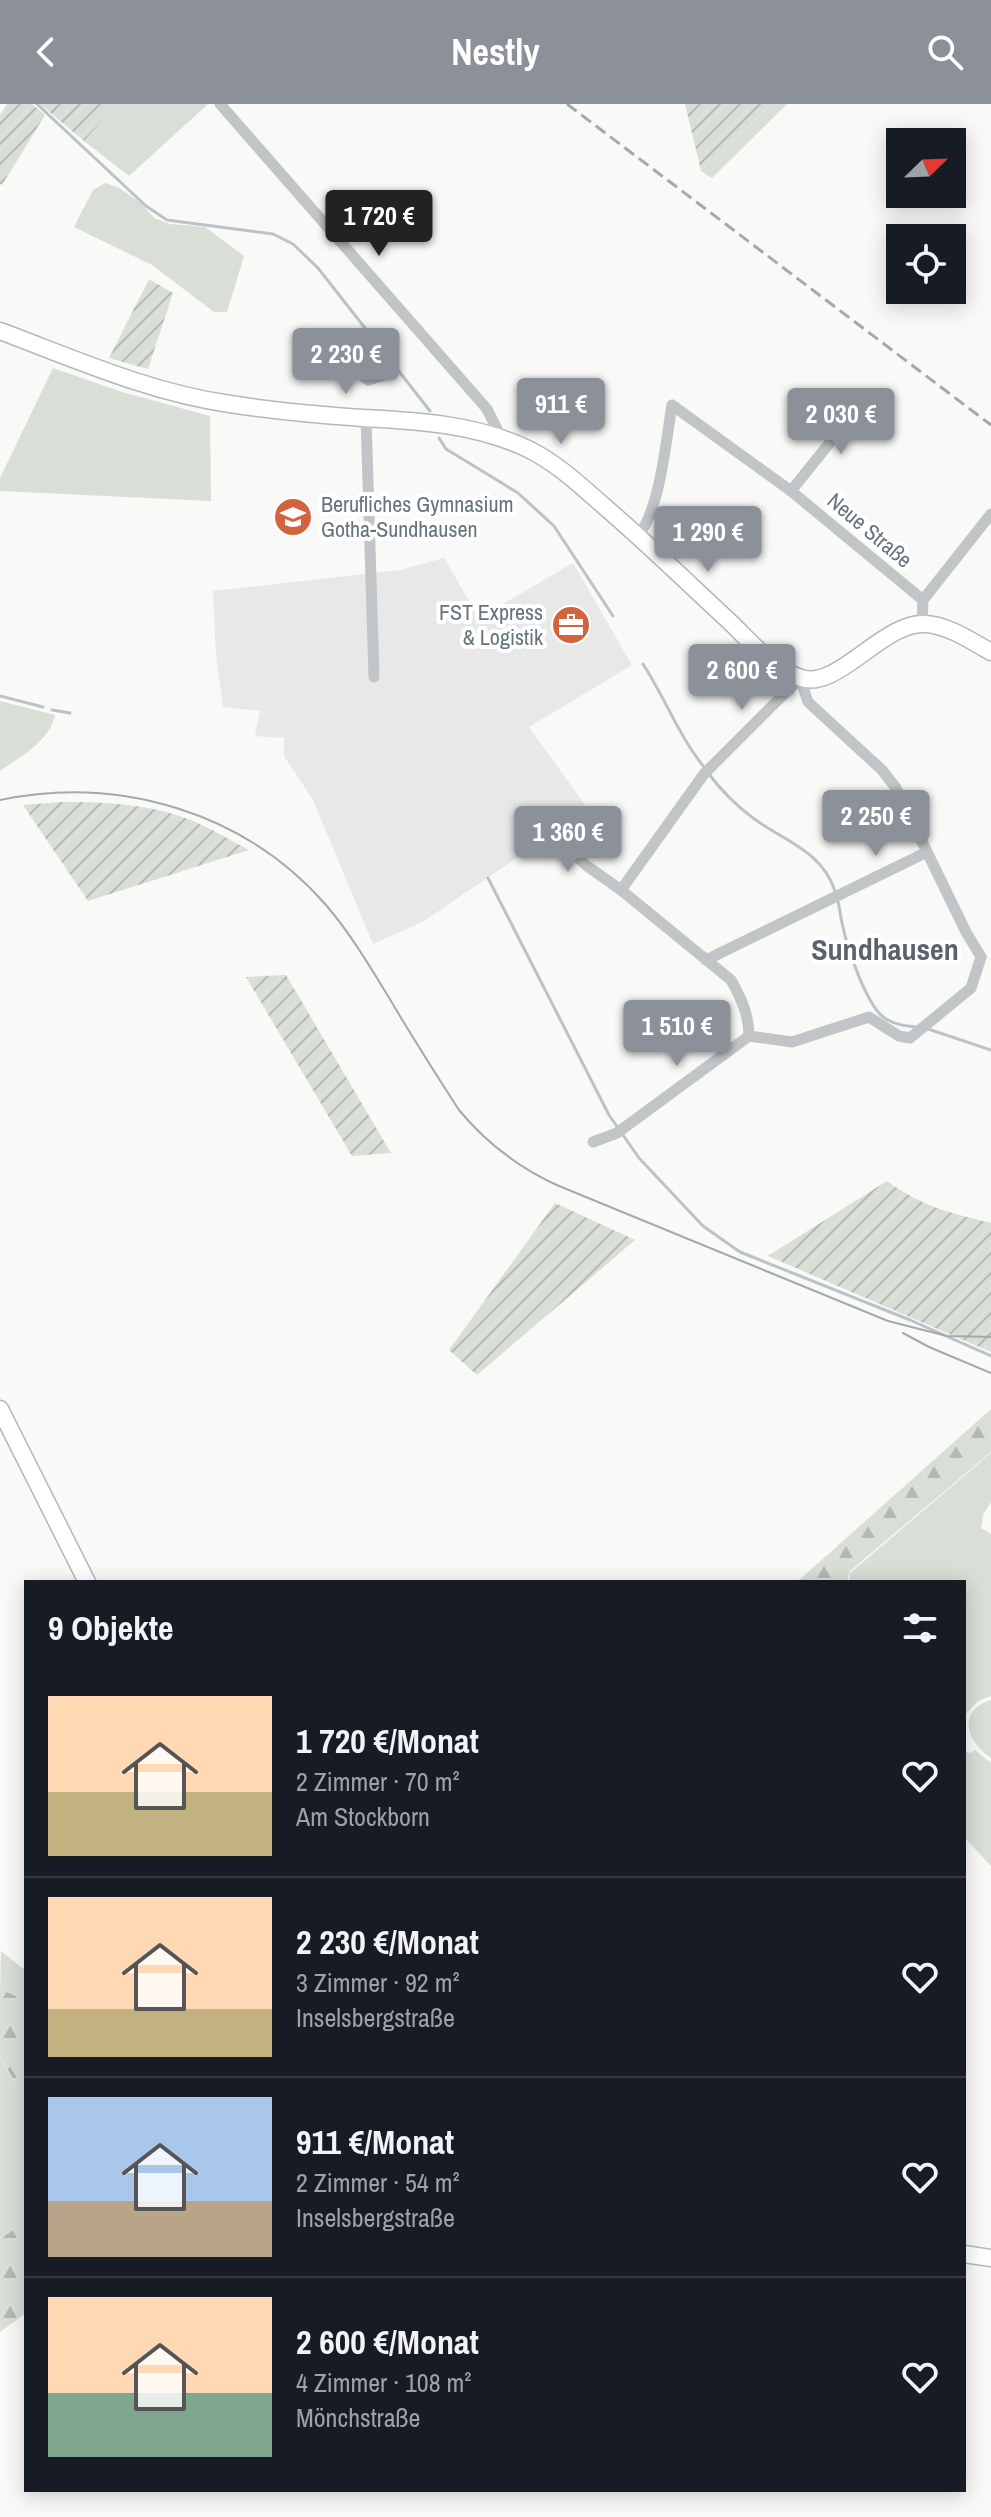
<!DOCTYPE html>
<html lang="de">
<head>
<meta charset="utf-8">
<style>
  :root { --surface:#171b24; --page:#20242c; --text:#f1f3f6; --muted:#9ea1a6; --line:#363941; --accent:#8c9099 }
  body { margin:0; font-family:"Archivo Narrow",sans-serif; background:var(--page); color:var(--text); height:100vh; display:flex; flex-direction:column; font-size:30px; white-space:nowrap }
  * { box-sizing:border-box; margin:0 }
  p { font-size:26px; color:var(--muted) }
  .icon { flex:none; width:44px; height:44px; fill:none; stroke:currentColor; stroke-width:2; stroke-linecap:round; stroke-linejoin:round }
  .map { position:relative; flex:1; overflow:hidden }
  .details { position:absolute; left:24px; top:1476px; width:942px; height:912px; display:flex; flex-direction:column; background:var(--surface); border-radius:0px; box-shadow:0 4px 20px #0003 }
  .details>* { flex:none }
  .needle { width:52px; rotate:67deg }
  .buttons { position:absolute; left:886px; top:24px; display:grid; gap:16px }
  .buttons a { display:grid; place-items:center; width:80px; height:80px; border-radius:0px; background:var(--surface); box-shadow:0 4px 20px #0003; font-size:40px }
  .price { position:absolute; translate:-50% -68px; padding:0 18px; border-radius:8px; background:var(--accent); color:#fff; font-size:26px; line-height:52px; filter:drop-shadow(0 2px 4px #0008) }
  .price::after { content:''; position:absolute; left:50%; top:48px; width:24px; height:18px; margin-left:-12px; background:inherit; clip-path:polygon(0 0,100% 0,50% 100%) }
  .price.active { background:#222; color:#fff }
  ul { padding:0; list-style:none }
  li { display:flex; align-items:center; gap:24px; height:200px; padding:0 24px }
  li+li { border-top:2px solid var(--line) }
  li span { display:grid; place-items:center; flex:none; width:224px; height:160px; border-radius:0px; color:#555 }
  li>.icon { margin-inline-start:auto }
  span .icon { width:96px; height:96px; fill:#fffc; stroke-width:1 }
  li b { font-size:34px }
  h2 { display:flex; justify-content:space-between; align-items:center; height:96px; padding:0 24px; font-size:34px }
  header { display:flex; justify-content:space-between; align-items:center; height:104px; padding:0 24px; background:var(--accent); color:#fff; font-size:36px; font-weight:700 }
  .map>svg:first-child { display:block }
</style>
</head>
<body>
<header><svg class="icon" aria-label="back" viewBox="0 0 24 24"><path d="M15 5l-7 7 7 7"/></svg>Nestly<svg class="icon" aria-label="search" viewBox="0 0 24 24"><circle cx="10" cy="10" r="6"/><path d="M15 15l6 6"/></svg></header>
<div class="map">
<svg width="991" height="2413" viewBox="0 0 991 2413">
  <defs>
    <pattern id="forest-firs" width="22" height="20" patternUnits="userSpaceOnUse" patternTransform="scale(2)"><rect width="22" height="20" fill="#d9ded7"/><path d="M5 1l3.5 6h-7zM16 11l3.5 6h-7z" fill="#b4b9b4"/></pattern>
    <pattern id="garden-furrows" width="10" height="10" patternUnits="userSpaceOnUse" patternTransform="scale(2)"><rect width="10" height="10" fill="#d9ded7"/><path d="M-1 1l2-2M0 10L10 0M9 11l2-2" fill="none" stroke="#b4b9b4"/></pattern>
    <pattern id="water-ripples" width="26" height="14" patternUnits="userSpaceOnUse" patternTransform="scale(2)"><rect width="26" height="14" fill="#bac4c8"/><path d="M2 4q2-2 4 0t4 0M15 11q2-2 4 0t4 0" fill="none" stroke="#9ba4a8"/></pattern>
  </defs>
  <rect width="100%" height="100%" fill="#f9f9f7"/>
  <path fill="#e7e8e7" d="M444 454 479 514 573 459 632 561 529 623 593 712 515 755 424 817 373 840 313 696 284 652V634L255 632 260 607 223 603 216 551 213 487 400 466Z"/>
  <g fill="#d9ded7">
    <path d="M117 0H208L129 72 84 37Z"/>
    <path d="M772 0H787L712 74 701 67Z"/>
    <path d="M105 79 119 84 141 99 154 114 170 120 205 123 244 152 227 208H214L152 161 74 123 93 86Z"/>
    <path d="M53 264 122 288 210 312 211 397 0 387V374Z"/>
    <path d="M0 597 55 611C49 638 21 652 0 667Z"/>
    <path d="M991 1349V1398L983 1411 981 1424 991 1430V1592L978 1597 964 1612V1478H849L850 1469Z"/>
    <path d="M991 1596V1654C967 1638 956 1607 991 1596Z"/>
    <path d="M975 1646 991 1659V1762L964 1733V1647L970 1649Z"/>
    <path d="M1 1847 26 1867V1896L4 1887 0 1893Z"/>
    <path d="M0 1953 26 1998V2117L0 2135Z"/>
  </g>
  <g fill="url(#forest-firs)">
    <path d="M991 1305V1348L850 1467 847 1478H797Z"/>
    <path d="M4 1887 26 1896V1998L0 1952V1893Z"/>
    <path d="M26 2117V2209L0 2228V2135Z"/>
  </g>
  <g fill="url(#garden-furrows)">
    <path d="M7 0H32L45 11 2 81 0 80V11Z"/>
    <path d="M40 0H117L84 37Z"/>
    <path d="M685 0H772L701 67Z"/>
    <path d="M149 175 173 189 148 265 109 254Z"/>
    <path d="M62 698C107 698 151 700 193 717 212 725 230 736 249 746L88 797 23 701Z"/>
    <path d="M286 871 391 1049 352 1052 246 873Z"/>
    <path d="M887 1077C921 1102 950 1109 991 1119V1248L768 1152Z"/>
    <path d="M555 1099 635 1136 477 1271 449 1246Z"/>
  </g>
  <path fill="url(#water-ripples)" d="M361 237 390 269 387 276 368 282C350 273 342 249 361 237Z"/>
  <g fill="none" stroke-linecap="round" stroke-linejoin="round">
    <g stroke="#bac4c8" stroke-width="3">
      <path d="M37 0 146 102 167 116 273 130 293 140 318 164 430 307"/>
      <path d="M439 334 446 345 518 389 554 422 613 512"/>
      <path d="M643 560C665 594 679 632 704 663"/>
      <path d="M0 592 43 603"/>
      <path d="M52 606 70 609"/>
      <path d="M708 669C720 685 737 702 753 714 784 737 822 747 835 787"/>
      <path d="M488 774 609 1011 639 1054 703 1122 740 1148 910 1216 991 1252"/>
      <path d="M837 794C840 803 840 811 842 819 847 842 866 903 886 915 896 921 906 922 916 923"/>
      <path d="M928 925 991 946"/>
    </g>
    <g stroke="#b3b8bd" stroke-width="19">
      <g id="secondary">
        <path d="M0 227C75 255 151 289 230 300 274 307 319 311 363 314 419 317 476 320 528 345 557 359 582 383 605 403 648 440 689 480 730 518 751 538 773 565 801 574 837 587 884 517 925 520 948 521 971 537 991 548"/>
        <path d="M0 1305 87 1478"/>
        <path d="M964 2150 991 2154"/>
      </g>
    </g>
    <g stroke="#c1c5c8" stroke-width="11">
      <path d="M220 0 487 305 501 333"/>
      <path d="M366 314 374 573"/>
      <path d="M791 387 864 296"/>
      <path d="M638 432C660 406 666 336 672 301L791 387 923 496"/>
      <path d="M922 520 923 496 991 410"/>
      <path d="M541 721 587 762 621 786 731 876C741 894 749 911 749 932"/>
      <path d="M621 786 704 670 800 574 808 598 882 666 896 684 966 828 981 853"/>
      <path d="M706 856 927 748"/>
      <path d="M593 1038 617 1029 749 932 792 938 869 913 899 932 910 934 971 884 981 853"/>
    </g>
    <use href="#secondary" stroke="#fff" stroke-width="16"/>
    <g stroke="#a3a9ae" stroke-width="2">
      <path d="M0 696C119 671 245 708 326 801 350 829 369 861 388 892 411 931 435 969 459 1006 487 1040 519 1064 559 1082L888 1217 947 1232 991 1233"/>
      <path d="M903 1229 929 1243 991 1269"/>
    </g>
    <path stroke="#a3a9ae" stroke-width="3" stroke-dasharray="12 6" stroke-linecap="butt" d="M567 0 991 321"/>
  </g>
  <defs>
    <g id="school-disc" transform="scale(2)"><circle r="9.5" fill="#d3623d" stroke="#fff"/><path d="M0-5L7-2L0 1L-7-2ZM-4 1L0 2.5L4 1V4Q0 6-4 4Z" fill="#fff"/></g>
    <g id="office-disc" transform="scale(2)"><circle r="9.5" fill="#d3623d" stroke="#fff"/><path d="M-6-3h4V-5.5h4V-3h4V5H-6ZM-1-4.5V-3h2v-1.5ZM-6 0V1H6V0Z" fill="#fff"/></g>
  </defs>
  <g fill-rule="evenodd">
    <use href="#school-disc" x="293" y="413"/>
    <use href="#office-disc" x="571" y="521"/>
  </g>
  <g text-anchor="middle" stroke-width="8" stroke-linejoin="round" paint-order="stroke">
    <g font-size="22" fill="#66747f" stroke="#fff" text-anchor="start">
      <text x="321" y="408">Berufliches Gymnasium<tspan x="321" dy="25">Gotha-Sundhausen</tspan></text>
      <text x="543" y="516" text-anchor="end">FST Express<tspan x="543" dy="25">&amp; Logistik</tspan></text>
    </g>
    <g font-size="22" fill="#66747f" stroke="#fff">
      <text transform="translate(870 426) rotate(40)" y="8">Neue Straße</text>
    </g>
    <g font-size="30" font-weight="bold" fill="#58636b" stroke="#fff">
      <text x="885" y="856">Sundhausen</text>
    </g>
  </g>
</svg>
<div class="buttons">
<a><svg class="needle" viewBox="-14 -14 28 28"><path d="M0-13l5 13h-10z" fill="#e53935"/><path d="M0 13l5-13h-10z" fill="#9ea1a6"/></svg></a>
<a><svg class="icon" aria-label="locate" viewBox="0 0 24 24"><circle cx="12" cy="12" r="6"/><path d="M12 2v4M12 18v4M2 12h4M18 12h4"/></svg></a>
</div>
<b class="price active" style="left:379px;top:154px">1 720 €</b>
<b class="price" style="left:346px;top:292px">2 230 €</b>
<b class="price" style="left:561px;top:342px">911 €</b>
<b class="price" style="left:841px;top:352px">2 030 €</b>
<b class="price" style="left:708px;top:470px">1 290 €</b>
<b class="price" style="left:742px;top:608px">2 600 €</b>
<b class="price" style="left:876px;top:754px">2 250 €</b>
<b class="price" style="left:568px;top:770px">1 360 €</b>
<b class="price" style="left:677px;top:964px">1 510 €</b>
<section class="details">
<h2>9 Objekte<svg class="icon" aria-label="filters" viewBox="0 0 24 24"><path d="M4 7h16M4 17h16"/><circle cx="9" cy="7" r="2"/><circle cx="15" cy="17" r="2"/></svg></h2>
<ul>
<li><span style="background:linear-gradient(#ffd9b3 60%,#c2b280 0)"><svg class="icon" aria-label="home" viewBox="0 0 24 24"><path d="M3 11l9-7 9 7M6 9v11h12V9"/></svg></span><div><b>1 720 €/Monat</b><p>2 Zimmer · 70 m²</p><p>Am Stockborn</p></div><svg class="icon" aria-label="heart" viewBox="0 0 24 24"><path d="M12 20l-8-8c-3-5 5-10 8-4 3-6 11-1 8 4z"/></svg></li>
<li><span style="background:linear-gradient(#ffd9b3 70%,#c2b280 0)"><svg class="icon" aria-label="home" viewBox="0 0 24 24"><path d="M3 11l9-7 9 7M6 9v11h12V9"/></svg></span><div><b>2 230 €/Monat</b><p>3 Zimmer · 92 m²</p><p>Inselsbergstraße</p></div><svg class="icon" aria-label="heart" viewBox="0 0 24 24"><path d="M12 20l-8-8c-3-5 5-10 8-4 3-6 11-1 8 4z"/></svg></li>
<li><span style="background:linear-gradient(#a9c7e8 65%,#b9a48a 0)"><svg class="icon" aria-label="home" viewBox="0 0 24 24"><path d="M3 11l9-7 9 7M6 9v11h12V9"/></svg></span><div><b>911 €/Monat</b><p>2 Zimmer · 54 m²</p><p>Inselsbergstraße</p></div><svg class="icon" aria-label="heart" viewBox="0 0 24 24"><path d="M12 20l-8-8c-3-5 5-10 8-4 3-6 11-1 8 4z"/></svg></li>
<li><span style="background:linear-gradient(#ffd9b3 60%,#7fa58c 0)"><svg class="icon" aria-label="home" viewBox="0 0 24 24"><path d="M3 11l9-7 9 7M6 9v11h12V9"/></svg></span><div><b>2 600 €/Monat</b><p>4 Zimmer · 108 m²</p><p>Mönchstraße</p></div><svg class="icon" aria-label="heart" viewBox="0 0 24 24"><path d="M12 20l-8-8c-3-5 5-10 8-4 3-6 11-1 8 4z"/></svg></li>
</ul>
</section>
</div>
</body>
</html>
